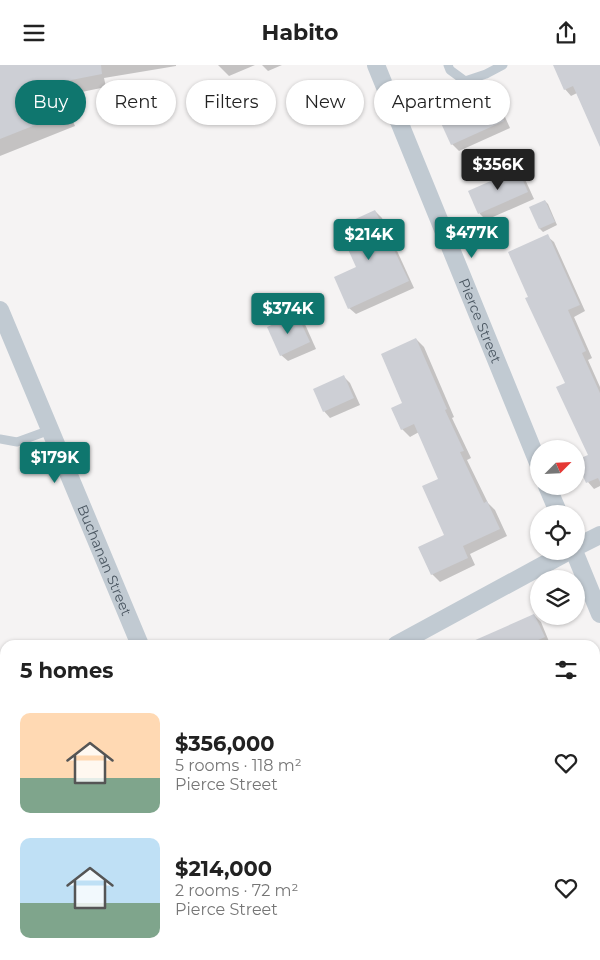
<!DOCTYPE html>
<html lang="en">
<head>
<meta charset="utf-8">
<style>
  :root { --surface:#fff; --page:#f6f6f6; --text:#222; --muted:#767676; --accent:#0f766e }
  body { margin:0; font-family:Montserrat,sans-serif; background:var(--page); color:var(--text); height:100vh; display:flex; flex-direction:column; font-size:19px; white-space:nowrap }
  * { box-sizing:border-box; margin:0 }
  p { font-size:16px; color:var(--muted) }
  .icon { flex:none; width:28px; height:28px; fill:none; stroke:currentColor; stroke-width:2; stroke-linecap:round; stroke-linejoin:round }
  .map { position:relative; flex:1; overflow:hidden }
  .side { position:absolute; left:0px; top:575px; width:600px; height:320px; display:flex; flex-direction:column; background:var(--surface); border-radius:15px 15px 0 0; box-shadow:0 1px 4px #0004 }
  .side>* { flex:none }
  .guide { position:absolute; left:15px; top:15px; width:570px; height:45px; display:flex; gap:10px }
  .needle { width:32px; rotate:66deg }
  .controls { position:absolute; left:530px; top:375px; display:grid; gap:10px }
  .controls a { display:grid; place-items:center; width:55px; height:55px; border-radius:50%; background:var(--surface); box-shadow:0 1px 4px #0004; font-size:25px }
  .price { position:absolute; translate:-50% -42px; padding:0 11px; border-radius:5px; background:var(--accent); color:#fff; font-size:16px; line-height:32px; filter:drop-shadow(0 1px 2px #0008) }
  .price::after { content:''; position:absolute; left:50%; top:30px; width:15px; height:11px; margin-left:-8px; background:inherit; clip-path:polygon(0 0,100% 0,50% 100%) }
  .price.current { background:#222; color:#fff }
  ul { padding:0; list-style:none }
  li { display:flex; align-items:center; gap:15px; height:125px; padding:0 20px }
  li span { display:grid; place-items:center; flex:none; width:140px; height:100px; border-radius:10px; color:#555 }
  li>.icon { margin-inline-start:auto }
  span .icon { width:60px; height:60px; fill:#fffc; stroke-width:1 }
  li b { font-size:21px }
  h2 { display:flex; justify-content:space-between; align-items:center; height:60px; padding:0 20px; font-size:21px }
  .chip { padding:0 18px; border-radius:22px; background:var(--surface); box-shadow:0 1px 4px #0004; font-size:18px; line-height:45px }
  .chip.current { background:var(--accent); color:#fff }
  header { display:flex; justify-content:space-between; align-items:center; height:65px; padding:0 20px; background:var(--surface); font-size:22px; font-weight:700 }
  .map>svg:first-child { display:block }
</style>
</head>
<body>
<header><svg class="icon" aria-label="menu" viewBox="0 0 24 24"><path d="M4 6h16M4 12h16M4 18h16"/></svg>Habito<svg class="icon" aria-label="share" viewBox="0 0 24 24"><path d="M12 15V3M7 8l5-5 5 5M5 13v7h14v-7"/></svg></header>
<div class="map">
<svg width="600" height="895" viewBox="0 0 600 895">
  <rect width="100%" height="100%" fill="#f5f3f3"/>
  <g fill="#0003">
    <path d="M0 0H176V1L104 13 106 22 62 31 75 61 0 91Z"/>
    <path d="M218 0H255L229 11Z"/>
    <path d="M262 0H282L268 6Z"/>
    <path d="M554 0H600V80L577 28 571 31 565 24Z"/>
    <path d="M493 34 500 41 510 63 459 86 452 79Z"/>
    <path d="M518 105 524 112 534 134 486 155 480 149 470 127Z"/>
    <path d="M545 136 548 139 557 160 543 167 540 164 531 143Z"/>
    <path d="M375 146 382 153 414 223 356 249 349 243 358 203Z"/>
    <path d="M547 171 554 177 585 246 574 252 592 293 588 295 600 322V421L594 424 588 417 578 396 590 391 566 318 530 233Z"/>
    <path d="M297 250 304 257 316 284 288 296 281 290Z"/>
    <path d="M416 274 424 282 454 352 452 353 471 393 467 395 488 438 495 445 507 471 470 489 475 500 440 517 432 509 420 483 446 470 440 414 419 367 410 372 402 364 404 338Z"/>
    <path d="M344 312 350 318 360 340 330 353 324 346Z"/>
    <path d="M534 550 541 557 550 579 497 580Z"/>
    <path d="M595 689 600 700V796L595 798Z"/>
    <path d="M87 890H192L194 895H83L81 892Z"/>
    <path d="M327 890H391L393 895H330Z"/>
  </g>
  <g fill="#cdcfd5">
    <path d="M0 0H101L102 9 51 19 63 49 0 74Z"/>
    <path d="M553 0H600V82L573 21 564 25Z"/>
    <path d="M494 33 504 56 451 80 440 56Z"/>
    <path d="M518 104 528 127 478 149 468 126Z"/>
    <path d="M545 135 555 157 539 164 529 142Z"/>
    <path d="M375 145 409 216 348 244 334 212 356 202 338 162Z"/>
    <path d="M548 169 580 240 568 245 586 286 582 288 600 328V417L598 413 586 418 576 395 588 390 556 322 565 318 525 233 528 232 508 187Z"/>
    <path d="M297 249 310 277 280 291 267 262Z"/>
    <path d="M416 273 447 344 445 345 464 386 460 387 484 438 487 436 500 464 463 481 468 493 431 510 418 482 444 470 422 421 438 414 414 359 401 365 391 343 402 338 381 289Z"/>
    <path d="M344 310 354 333 323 347 313 324Z"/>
    <path d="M534 549 545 572 527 580H464Z"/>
  </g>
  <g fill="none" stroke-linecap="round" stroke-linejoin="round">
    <g stroke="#c1cad2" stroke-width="9">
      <path d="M448 0 450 5 465 16 486 9 503 0"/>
      <path d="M0 374 17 377 50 365"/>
      <path d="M0 729 5 727"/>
    </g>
    <g stroke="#c1cad2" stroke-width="18">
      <path id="s1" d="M376 0 539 400"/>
      <path id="s2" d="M0 245 140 580"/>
      <path d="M547 421 559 449"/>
      <path d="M576 482 600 470"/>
      <path d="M574 486 600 549"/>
      <path d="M396 580 569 486"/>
      <path d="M265 890 267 895"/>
    </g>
  </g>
  <g text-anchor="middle" stroke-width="4.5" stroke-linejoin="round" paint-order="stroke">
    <g font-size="14" fill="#4a5661" stroke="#fff">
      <text dy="5" stroke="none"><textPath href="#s1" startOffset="276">Pierce Street</textPath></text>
      <text dy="5" stroke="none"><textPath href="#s2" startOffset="271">Buchanan Street</textPath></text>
    </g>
  </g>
</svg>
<div class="controls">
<a><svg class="needle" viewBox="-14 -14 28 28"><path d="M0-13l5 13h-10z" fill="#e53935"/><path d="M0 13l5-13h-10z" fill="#767676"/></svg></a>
<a><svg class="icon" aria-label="locate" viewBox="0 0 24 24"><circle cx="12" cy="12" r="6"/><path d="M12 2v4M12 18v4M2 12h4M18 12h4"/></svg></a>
<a><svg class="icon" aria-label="layers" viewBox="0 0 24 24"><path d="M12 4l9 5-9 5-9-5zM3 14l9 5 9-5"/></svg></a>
</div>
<b class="price current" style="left:498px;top:126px">$356K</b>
<b class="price" style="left:472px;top:194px">$477K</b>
<b class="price" style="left:369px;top:196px">$214K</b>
<b class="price" style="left:288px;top:270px">$374K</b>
<b class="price" style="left:55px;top:419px">$179K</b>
<div class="guide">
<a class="chip current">Buy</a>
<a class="chip">Rent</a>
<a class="chip">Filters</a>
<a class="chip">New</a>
<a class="chip">Apartment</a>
</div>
<section class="side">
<h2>5 homes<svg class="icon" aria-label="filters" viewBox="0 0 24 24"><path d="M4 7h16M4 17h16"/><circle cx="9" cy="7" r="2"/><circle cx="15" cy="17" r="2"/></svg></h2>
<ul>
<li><span style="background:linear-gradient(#ffd9b3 65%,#7fa58c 0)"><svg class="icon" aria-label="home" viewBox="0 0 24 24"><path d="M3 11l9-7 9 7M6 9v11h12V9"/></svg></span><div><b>$356,000</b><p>5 rooms · 118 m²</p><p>Pierce Street</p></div><svg class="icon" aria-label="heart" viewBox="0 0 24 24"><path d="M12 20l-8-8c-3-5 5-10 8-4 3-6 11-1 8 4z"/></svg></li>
<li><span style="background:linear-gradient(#bfe0f5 65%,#7fa58c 0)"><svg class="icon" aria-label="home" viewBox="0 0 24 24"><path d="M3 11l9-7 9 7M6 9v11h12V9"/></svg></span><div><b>$214,000</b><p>2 rooms · 72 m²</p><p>Pierce Street</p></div><svg class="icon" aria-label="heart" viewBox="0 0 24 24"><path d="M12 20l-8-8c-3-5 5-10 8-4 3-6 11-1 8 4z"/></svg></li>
</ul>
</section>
</div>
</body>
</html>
